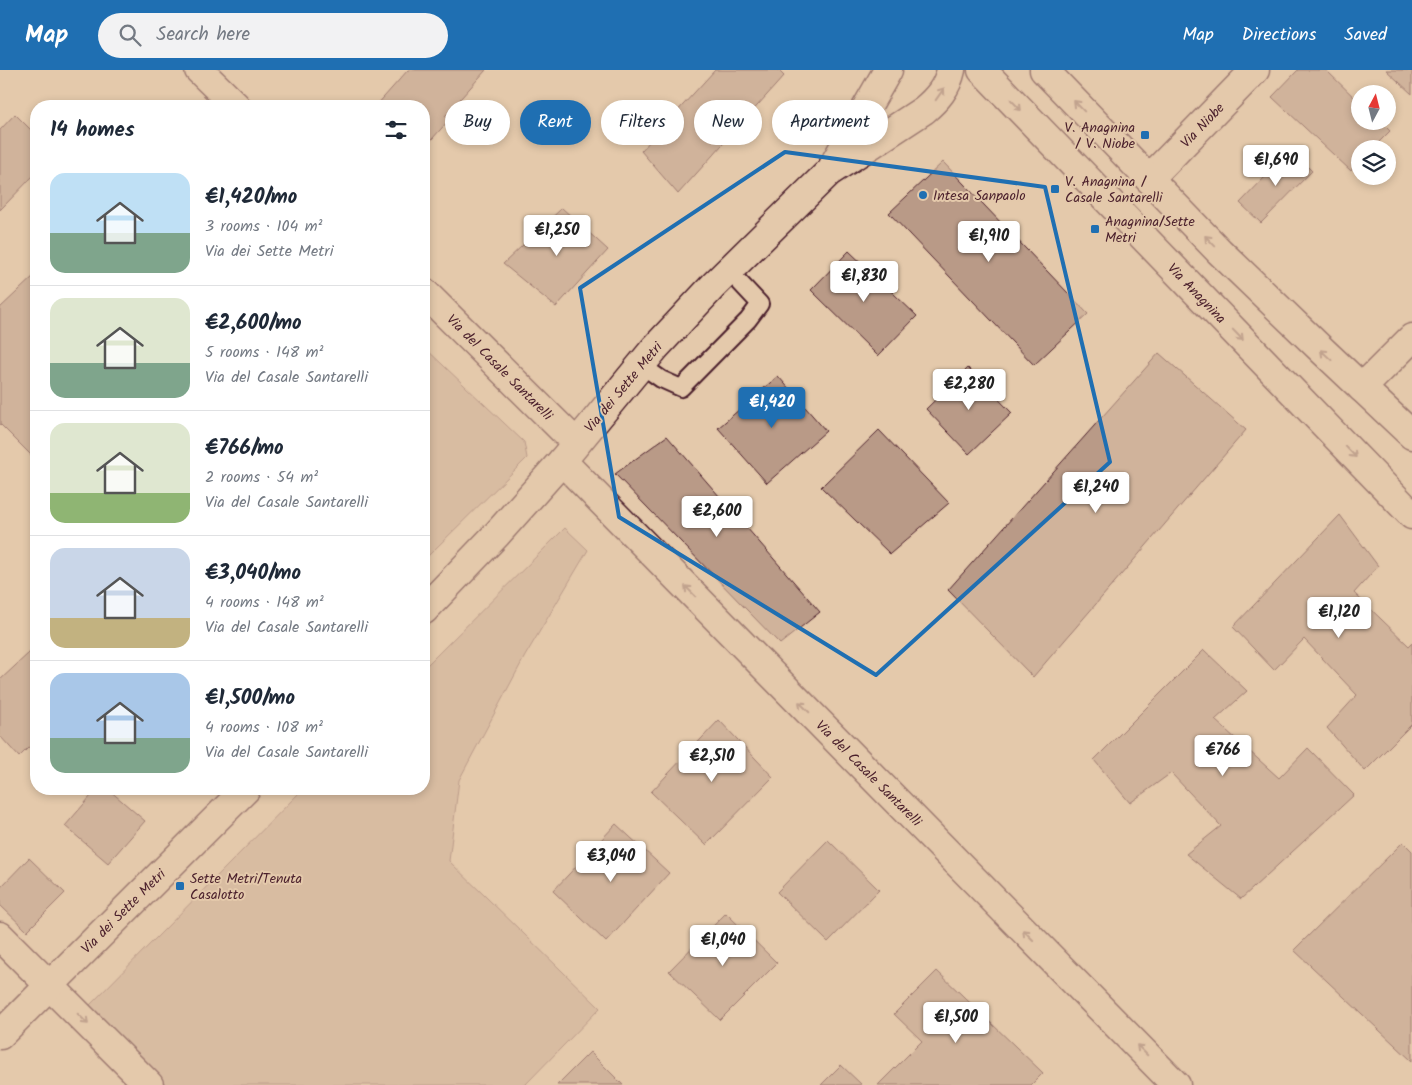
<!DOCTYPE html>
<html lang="en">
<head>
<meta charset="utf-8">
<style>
  :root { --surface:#fff; --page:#f2f2f3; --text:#1f2937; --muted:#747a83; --line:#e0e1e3; --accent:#1f6fb2 }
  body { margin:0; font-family:Kalam,sans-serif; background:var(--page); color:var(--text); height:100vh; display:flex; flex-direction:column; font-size:19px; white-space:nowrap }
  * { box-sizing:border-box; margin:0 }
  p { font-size:16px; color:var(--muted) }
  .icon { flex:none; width:28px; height:28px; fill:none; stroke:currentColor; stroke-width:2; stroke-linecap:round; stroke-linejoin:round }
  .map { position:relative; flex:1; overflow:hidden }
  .sheet { position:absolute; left:30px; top:30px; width:400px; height:695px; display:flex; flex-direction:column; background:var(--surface); border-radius:20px; box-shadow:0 2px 8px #0003 }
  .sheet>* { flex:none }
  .top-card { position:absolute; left:445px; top:30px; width:475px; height:45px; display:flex; gap:10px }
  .needle { width:32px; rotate:7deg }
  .controls { position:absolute; left:1351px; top:15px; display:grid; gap:10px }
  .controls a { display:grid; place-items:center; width:45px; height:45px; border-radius:50%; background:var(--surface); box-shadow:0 2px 8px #0003; font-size:25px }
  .price { position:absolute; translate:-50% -42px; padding:0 11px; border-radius:5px; background:#fff; color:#222; font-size:16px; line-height:32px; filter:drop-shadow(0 1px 2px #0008) }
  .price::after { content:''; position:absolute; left:50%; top:30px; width:15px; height:11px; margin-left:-8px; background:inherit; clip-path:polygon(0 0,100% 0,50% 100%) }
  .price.active { background:var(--accent); color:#fff }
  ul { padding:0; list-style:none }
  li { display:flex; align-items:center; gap:15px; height:125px; padding:0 20px }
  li+li { border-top:1px solid var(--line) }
  li span { display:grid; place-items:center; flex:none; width:140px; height:100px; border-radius:15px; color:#555 }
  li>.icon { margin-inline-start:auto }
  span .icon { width:60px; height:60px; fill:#fffc; stroke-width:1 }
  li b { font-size:21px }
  h2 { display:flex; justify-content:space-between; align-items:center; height:60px; padding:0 20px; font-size:21px }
  .chip { padding:0 18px; border-radius:22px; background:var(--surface); box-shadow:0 2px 8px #0003; font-size:18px; line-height:45px }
  .chip.active { background:var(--accent); color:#fff }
  header { display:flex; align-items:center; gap:30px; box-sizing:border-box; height:70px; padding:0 25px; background:var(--accent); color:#fff }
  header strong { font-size:24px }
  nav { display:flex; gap:28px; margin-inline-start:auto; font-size:18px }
  .search { width:350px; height:45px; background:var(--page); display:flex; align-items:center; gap:12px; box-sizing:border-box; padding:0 18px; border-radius:28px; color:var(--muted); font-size:19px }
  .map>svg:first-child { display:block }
</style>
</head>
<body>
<header>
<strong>Map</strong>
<div class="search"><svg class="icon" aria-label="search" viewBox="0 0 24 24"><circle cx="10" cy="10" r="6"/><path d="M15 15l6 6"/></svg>Search here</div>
<nav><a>Map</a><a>Directions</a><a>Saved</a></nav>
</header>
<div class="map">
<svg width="1412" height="1015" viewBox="0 0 1412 1015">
  <rect width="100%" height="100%" fill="#e4c9ab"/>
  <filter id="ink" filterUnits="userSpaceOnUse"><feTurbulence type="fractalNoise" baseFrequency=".02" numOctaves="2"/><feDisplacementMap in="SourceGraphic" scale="10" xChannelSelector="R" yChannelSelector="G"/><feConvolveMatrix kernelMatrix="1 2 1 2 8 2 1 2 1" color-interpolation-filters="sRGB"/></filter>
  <g filter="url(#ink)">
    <g fill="#cbad96" stroke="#8a6660">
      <path d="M424 277 524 372 527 388 424 490Z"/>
      <path d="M565 458 588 480 525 586 459 710 449 791 600 938 525 1015H166L87 938 303 719H424V598Z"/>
    </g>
    <g fill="#b99a87" stroke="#4a1f2b">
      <path d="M408 0H486L445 46 449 50 424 78V36H376Z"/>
      <path d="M715 0H778L784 6 678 124 641 81Z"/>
      <path d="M1298 0H1326L1360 33V51H1380L1390 61 1372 79H1360V91L1351 101 1272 27Z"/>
      <path d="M1386 0H1412V24Z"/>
      <path d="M15 44 36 65V103L0 140V60Z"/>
      <path d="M1291 80 1312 101 1261 153 1240 133Z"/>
      <path d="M943 92 1088 244 1034 295 889 143Z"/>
      <path d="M562 138 608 180 556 237 503 194Z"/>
      <path d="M849 181 917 246 878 286 811 220Z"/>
      <path d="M36 204V390L0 354V238Z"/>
      <path d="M1159 283 1246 360 1033 607 948 520Z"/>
      <path d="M968 298 1012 343 969 384 926 339Z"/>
      <path d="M778 306 826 361 767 413 718 358Z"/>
      <path d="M879 360 949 433 890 484 821 417Z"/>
      <path d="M667 366 820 542 780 574 615 404Z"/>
      <path d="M1340 445 1378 496 1354 523 1409 576 1412 573V654L1365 701 1327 658 1357 625 1304 569 1274 600 1233 557Z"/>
      <path d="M1204 580 1247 621 1215 650 1279 708 1308 678 1354 725 1241 829 1186 784 1221 756 1171 703 1130 733 1094 690Z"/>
      <path d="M30 582 36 589V670L19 687 0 666V610Z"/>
      <path d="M719 650 773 707 706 775 651 722Z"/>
      <path d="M97 719H108L145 751 108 793 65 756Z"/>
      <path d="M616 754 669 803 606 872 553 821Z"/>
      <path d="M828 770 879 820 828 872 777 822Z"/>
      <path d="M1403 772 1412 781V991L1294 880Z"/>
      <path d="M29 788 65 823 27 861 0 835V818Z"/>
      <path d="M726 843 777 893 720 950 669 901Z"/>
      <path d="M937 901 1043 1003 1031 1015H878L922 971 894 944Z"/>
      <path d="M590 982 623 1015H557Z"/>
      <path d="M841 995 862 1015H821Z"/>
    </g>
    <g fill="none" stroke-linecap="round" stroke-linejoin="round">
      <g stroke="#4a1f2b" stroke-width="20">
        <path id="service" d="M641 295 661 309 681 318 748 250 760 234 729 201"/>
      </g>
      <g stroke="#4a1f2b" stroke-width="31">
        <g id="minor">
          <path d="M199 0 236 36"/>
          <path d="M1149 109 1255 0"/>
          <path d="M424 222 576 373"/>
          <path d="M1362 318 1412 268"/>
          <path d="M562 391 1176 1015"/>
          <path d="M0 866 149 1015"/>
        </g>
      </g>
      <g stroke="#4a1f2b" stroke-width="31">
        <g id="tertiary">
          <path d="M833 96 888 0"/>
          <path d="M424 540 497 464 562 391 655 278 714 215 829 102 924 40C937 29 947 18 951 0"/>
          <path d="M0 965 246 719"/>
        </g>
      </g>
      <g stroke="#4a1f2b" stroke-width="31">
        <g id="secondary">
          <path d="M982 0 1412 445"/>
          <path d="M1044 0 1219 181 1324 282 1412 365"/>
        </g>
      </g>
      <use href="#service" stroke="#e4c9ab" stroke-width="16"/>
      <use href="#minor" stroke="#e4c9ab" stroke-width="28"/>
      <use href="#tertiary" stroke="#e4c9ab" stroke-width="28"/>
      <use href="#secondary" stroke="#e4c9ab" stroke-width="28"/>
    </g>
    <defs><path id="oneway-shaft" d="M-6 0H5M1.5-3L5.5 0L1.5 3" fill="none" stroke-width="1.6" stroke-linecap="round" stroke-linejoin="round" transform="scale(1.25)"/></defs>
    <g stroke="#97746b">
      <use href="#oneway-shaft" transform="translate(940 24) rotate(-55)"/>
      <use href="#oneway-shaft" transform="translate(1016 35) rotate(46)"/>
      <use href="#oneway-shaft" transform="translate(1079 36) rotate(-134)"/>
      <use href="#oneway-shaft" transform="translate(1210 171) rotate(-134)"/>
      <use href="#oneway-shaft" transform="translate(1238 265) rotate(46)"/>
      <use href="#oneway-shaft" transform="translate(1326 285) rotate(-137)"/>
      <use href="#oneway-shaft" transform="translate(1351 382) rotate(46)"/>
      <use href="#oneway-shaft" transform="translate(690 521) rotate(-135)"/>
      <use href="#oneway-shaft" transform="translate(804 637) rotate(-135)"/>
      <use href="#oneway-shaft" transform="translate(1028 865) rotate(-135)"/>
      <use href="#oneway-shaft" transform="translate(83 949) rotate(45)"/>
      <use href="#oneway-shaft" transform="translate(1142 980) rotate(-135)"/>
    </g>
  </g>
  <path d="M0 0H1412V1015H0ZM785 82 1045 117 1110 392 876 605 619 447 580 218Z" fill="#e4c9ab" fill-opacity=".55" fill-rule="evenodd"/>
  <path fill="none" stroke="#1f6fb2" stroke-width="4" stroke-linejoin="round" d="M785 82 1045 117 1110 392 876 605 619 447 580 218Z"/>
  <g fill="#1f6fb2" stroke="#e4c9ab" stroke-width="2">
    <rect x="1140" y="60" width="10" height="10" rx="2.5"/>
    <rect x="1050" y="114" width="10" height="10" rx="2.5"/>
    <circle cx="923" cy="125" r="5"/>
    <rect x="1090" y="154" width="10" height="10" rx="2.5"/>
    <rect x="175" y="811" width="10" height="10" rx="2.5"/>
  </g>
  <g text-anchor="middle" stroke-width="4" stroke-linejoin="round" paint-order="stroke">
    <g font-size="14" fill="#4a1f2b" stroke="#e4c9ab">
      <text transform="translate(1202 55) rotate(-46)" y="5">Via Niobe</text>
      <text transform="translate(1197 223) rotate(46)" y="5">Via Anagnina</text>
      <text transform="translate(500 297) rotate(45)" y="5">Via del Casale Santarelli</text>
      <text transform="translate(623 317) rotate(-50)" y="5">Via dei Sette Metri</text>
      <text transform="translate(869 703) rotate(45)" y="5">Via del Casale Santarelli</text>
      <text transform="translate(123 841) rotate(-45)" y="5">Via dei Sette Metri</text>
    </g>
    <g font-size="14" fill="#4a1f2b" stroke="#e4c9ab" text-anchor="start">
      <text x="1135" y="62" text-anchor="end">V. Anagnina<tspan x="1135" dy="16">/ V. Niobe</tspan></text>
      <text x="1065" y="116">V. Anagnina /<tspan x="1065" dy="16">Casale Santarelli</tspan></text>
      <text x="933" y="130">Intesa Sanpaolo</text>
      <text x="1105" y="156">Anagnina/Sette<tspan x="1105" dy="16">Metri</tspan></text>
      <text x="190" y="813">Sette Metri/Tenuta<tspan x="190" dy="16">Casalotto</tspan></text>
    </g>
  </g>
</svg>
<div class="controls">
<a><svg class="needle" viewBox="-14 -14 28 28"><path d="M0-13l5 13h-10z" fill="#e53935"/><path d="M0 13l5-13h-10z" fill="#747a83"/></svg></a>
<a><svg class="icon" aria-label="layers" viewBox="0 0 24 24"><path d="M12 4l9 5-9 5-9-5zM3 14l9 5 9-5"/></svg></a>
</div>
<b class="price" style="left:1276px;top:117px">€1,690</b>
<b class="price" style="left:557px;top:187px">€1,250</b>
<b class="price" style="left:989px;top:193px">€1,910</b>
<b class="price" style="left:864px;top:233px">€1,830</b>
<b class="price" style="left:969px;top:341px">€2,280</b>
<b class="price active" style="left:772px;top:359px">€1,420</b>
<b class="price" style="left:1096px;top:444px">€1,240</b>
<b class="price" style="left:717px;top:468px">€2,600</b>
<b class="price" style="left:1339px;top:569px">€1,120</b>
<b class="price" style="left:1223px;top:707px">€766</b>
<b class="price" style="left:712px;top:713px">€2,510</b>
<b class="price" style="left:611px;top:813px">€3,040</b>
<b class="price" style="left:723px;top:897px">€1,040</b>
<b class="price" style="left:956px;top:974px">€1,500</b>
<div class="top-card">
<a class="chip">Buy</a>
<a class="chip active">Rent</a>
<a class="chip">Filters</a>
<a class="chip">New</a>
<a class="chip">Apartment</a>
</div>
<section class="sheet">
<h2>14 homes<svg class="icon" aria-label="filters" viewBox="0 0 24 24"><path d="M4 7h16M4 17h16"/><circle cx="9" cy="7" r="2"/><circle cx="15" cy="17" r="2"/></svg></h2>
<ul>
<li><span style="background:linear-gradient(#bfe0f5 60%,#7fa58c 0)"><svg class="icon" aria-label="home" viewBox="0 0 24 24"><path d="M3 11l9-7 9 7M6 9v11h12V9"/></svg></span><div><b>€1,420/mo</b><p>3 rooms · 104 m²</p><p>Via dei Sette Metri</p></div></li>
<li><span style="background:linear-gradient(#dfe7d0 65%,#7fa58c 0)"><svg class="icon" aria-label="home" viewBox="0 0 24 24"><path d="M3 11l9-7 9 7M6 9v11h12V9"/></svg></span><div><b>€2,600/mo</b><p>5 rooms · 148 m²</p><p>Via del Casale Santarelli</p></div></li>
<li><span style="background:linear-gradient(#dfe7d0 70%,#8fb573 0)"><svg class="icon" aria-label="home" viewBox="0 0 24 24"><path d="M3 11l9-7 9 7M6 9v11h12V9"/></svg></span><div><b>€766/mo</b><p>2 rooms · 54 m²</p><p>Via del Casale Santarelli</p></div></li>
<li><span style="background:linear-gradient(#c9d6e8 70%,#c2b280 0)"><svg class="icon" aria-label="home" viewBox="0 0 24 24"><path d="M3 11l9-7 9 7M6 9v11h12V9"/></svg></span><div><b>€3,040/mo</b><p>4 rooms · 148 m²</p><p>Via del Casale Santarelli</p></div></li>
<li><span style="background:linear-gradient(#a9c7e8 65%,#7fa58c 0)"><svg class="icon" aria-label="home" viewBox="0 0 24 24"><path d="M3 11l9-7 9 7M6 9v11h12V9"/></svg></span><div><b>€1,500/mo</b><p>4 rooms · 108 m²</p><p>Via del Casale Santarelli</p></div></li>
</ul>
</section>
</div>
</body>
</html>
